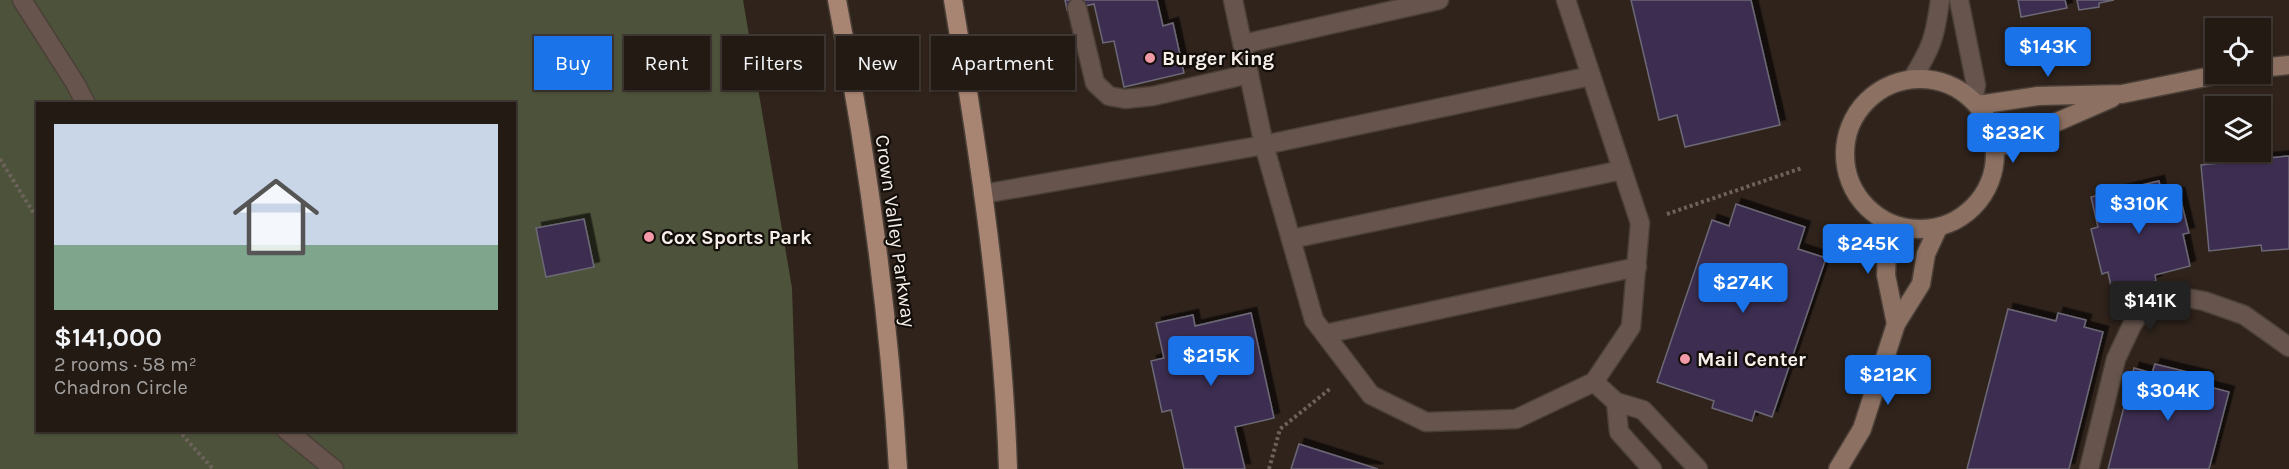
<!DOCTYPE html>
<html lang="en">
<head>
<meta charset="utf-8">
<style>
  :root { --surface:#231a14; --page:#2b231d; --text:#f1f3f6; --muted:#a3a1a0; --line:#403834; --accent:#1a73e8 }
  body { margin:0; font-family:Karla,sans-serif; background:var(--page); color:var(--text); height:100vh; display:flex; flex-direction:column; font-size:22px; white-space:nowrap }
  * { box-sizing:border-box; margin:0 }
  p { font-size:20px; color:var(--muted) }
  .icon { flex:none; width:33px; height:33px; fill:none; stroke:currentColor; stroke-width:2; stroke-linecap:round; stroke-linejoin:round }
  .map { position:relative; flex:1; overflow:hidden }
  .drawer { position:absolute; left:36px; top:102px; width:480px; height:330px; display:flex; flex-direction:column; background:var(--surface); border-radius:0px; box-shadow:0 2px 4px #0004,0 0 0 2px var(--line) }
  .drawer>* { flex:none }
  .banner { position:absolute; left:534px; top:36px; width:570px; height:54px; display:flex; gap:12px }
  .tools { position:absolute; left:2205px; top:18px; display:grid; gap:12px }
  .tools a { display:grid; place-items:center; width:66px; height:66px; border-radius:0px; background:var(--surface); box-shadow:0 2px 4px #0004,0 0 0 2px var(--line); font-size:30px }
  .price { position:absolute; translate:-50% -51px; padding:0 14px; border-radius:6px; background:var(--accent); color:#fff; font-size:20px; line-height:39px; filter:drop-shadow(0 2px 3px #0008) }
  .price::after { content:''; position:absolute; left:50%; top:36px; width:18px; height:14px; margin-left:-9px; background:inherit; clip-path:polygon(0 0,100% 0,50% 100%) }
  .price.active { background:#222; color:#fff }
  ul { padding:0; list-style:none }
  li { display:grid; align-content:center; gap:12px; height:318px; padding:0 18px }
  li span { display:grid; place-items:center; height:186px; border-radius:0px; color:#555 }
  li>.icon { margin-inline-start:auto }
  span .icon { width:108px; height:108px; fill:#fffc; stroke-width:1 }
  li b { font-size:26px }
  .chip { padding:0 21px; border-radius:0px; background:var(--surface); box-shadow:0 2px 4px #0004,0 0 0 2px var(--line); font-size:21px; line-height:54px }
  .chip.active { background:var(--accent); color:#fff }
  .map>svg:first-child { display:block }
</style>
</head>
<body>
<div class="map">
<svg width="2289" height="469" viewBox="0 0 2289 469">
  <defs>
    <filter id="shadow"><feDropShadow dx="5.5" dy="-5.5" stdDeviation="0" flood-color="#0009"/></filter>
  </defs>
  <rect width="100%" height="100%" fill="#2f231b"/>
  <path fill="#4d523a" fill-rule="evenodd" d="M0 0H743L792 288 798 469H0ZM38 104H514V430H38Z"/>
  <g fill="#3c2f51" stroke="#6c6876" stroke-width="1.5" filter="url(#shadow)">
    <path d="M1065 0H1157L1163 26 1173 23 1184 73 1124 87 1114 41 1103 43 1094 4 1067 10Z"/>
    <path d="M1631 0H1751L1780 125 1685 147 1677 115 1659 120Z"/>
    <path d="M2018 0H2065L2067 8 2021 17Z"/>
    <path d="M2077 0H2114L2099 3V7L2079 10Z"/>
    <path d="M2289 156V249L2262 251 2261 245 2209 251 2201 165Z"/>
    <path d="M2159 181 2162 198 2179 193 2189 233 2183 234 2190 266 2155 275 2156 281 2112 291 2108 272 2102 274 2091 229 2098 227 2091 197Z"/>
    <path d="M1736 204 1805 227 1798 249 1826 258 1772 417 1755 411 1752 421 1712 408 1714 401 1657 382 1712 220 1729 226Z"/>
    <path d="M584 219 594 267 546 277 536 228Z"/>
    <path d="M2008 309 2056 321 2058 313 2086 320 2084 327 2103 332 2069 469H1967Z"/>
    <path d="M1251 313 1274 418 1235 427 1245 469H1184L1171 410 1162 412 1151 361 1164 358 1156 323 1193 315 1195 326Z"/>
    <path d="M2155 364 2208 377 2206 386 2229 392 2209 469H2108L2134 368 2152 373Z"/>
    <path d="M1299 444 1378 469H1291Z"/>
  </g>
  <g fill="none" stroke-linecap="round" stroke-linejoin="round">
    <g stroke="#4b4038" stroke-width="21">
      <g id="lane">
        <path d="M1233 0 1264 145 1314 320 1371 395 1426 422 1516 419 1594 382 1631 327 1640 223 1566 0"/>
        <path d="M1959 0 1976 85 1973 100"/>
        <path d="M1077 8 1095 83 1109 96 1125 99 1153 96 1249 74"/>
        <path d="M1243 44 1439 0"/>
        <path d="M1912 79C1932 47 1935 37 1940 0"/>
        <path d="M983 194 1264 145 1591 76"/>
        <path d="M1291 239 1622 170"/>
        <path d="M1325 334 1637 267"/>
        <path d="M1594 382 1616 402 1643 410 1698 469"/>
        <path d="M1616 402 1619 432 1652 469"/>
      </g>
    </g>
    <g stroke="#4b4038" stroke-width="21">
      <g id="street">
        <path d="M22 0 75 83 86 104"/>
        <path d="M286 430 334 469"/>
        <path d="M2089 469 2116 359 2132 325 2147 304 2170 295 2204 301 2244 315 2289 347"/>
      </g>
    </g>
    <g stroke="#4b4038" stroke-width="21">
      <g id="secondary">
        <path d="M2260 68 2289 65"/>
        <circle cx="1920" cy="154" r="75"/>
        <path d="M1978 105 2038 96 2122 94 2221 74"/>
        <path d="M1995 149 2112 98"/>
        <path d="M1888 223 1886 275 1896 324"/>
        <path d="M1838 469 1862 429 1896 324 1921 284 1926 254 1938 228"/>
      </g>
    </g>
    <g stroke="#4b4038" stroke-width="21">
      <g id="primary">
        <path d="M837 0C867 155 889 311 898 469"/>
        <path d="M953 0C979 154 1003 313 1008 469"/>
      </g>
    </g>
    <g stroke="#6d635c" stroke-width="4" stroke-dasharray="3 3" stroke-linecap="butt">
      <path d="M0 159 38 220"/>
      <path d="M1667 214 1802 168"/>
      <path d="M178 430 213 469"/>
      <path d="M1269 469 1280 429 1331 388"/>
    </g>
    <use href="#lane" stroke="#67554d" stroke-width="18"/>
    <use href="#street" stroke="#67554d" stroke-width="18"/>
    <use href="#secondary" stroke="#8c7062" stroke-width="18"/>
    <use href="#primary" stroke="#a88473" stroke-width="18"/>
  </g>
  <g fill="#f39aa8" stroke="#130e0a" stroke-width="2">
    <circle cx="1150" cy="58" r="6"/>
    <circle cx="649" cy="237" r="6"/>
    <circle cx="1685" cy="359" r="6"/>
  </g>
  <g text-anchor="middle" stroke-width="4.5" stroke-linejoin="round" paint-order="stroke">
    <g font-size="20" font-weight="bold" fill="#f7efea" stroke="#130e0a" text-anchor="start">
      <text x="1162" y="65">Burger King</text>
      <text x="661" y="244">Cox Sports Park</text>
      <text x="1697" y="366">Mail Center</text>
    </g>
    <g font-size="20" fill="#f7efea" stroke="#130e0a">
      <text transform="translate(896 231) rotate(82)" y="7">Crown Valley Parkway</text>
    </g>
  </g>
</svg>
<div class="tools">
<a><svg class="icon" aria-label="locate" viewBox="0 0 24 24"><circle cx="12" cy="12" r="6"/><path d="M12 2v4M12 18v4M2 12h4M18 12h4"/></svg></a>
<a><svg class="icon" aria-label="layers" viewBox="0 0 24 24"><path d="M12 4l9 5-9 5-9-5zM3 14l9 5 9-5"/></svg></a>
</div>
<b class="price" style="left:2048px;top:78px">$143K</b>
<b class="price" style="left:2013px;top:164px">$232K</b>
<b class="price" style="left:2139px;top:235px">$310K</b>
<b class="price" style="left:1868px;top:275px">$245K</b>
<b class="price" style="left:1743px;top:314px">$274K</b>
<b class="price active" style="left:2150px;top:332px">$141K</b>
<b class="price" style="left:1211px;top:387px">$215K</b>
<b class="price" style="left:1888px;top:406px">$212K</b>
<b class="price" style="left:2168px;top:422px">$304K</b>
<div class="banner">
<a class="chip active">Buy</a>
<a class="chip">Rent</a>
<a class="chip">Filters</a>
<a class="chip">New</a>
<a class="chip">Apartment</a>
</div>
<section class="drawer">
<ul>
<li><span style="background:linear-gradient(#c9d6e8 65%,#7fa58c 0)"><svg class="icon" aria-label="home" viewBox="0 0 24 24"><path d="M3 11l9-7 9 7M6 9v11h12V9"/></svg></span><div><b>$141,000</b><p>2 rooms · 58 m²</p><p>Chadron Circle</p></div></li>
</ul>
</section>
</div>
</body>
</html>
